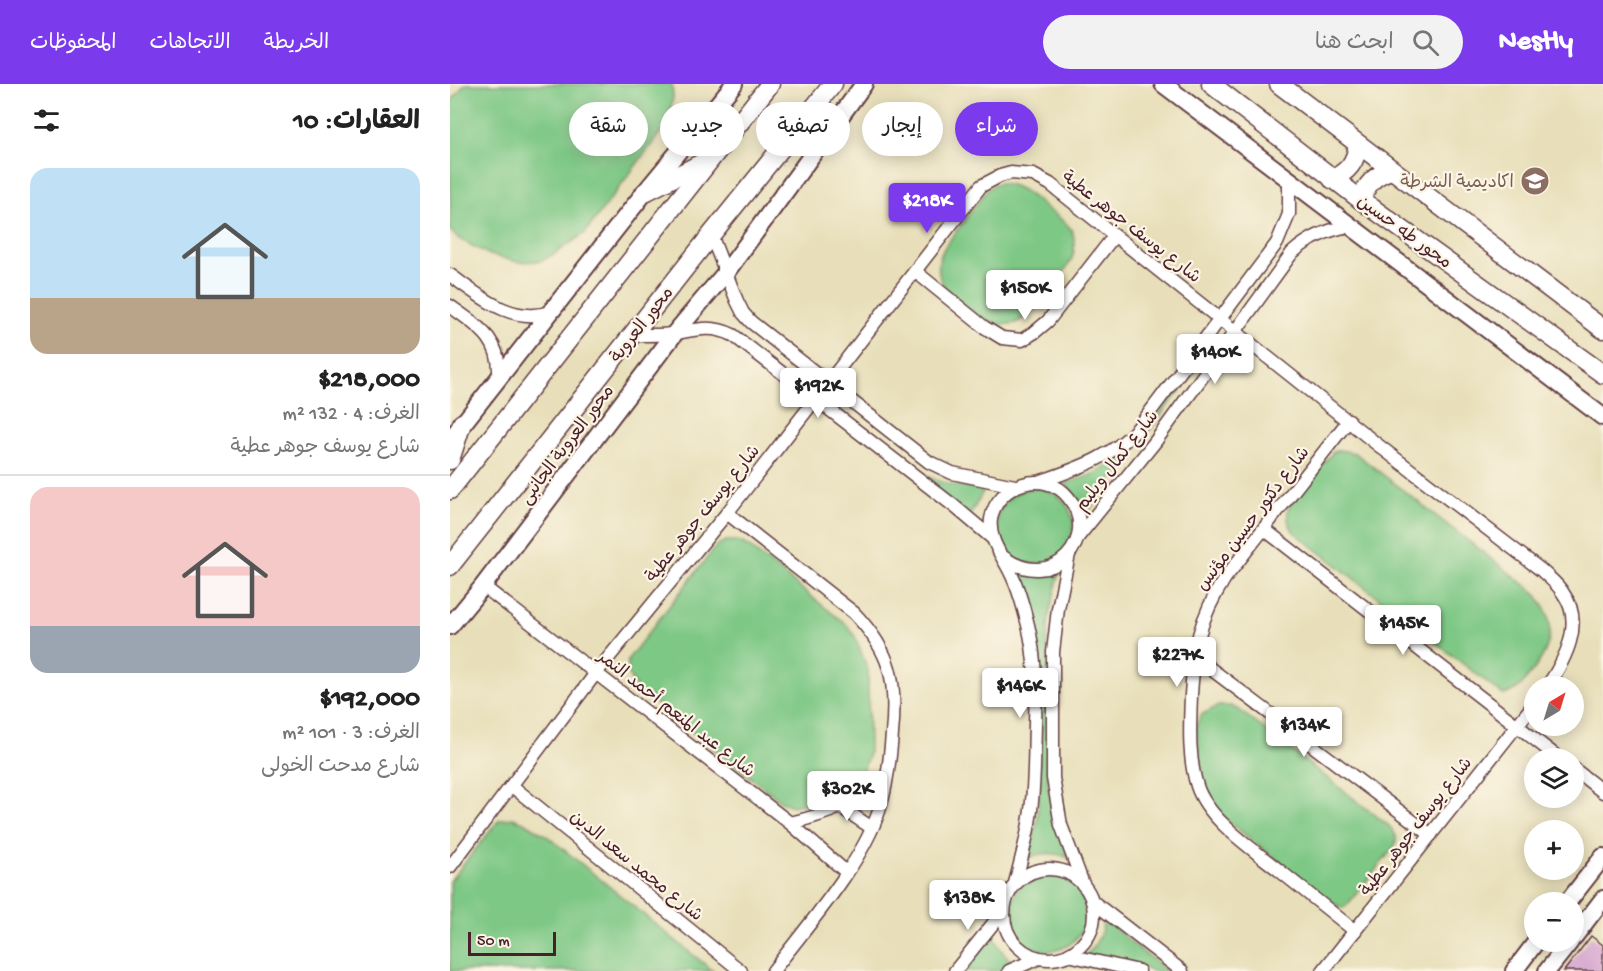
<!DOCTYPE html>
<html lang="ar">
<head>
<meta charset="utf-8">
<style>
  :root { --surface:#fff; --page:#f2f2f2; --text:#222; --muted:#767676; --line:#e0e0e0; --accent:#7c3aed }
  body { margin:0; font-family:"Gochi Hand","Playpen Sans Arabic",sans-serif; background:var(--page); color:var(--text); direction:rtl; height:100vh; display:flex; flex-direction:column; font-size:22px; white-space:nowrap }
  * { box-sizing:border-box; margin:0 }
  p { font-size:20px; color:var(--muted) }
  .icon { flex:none; width:33px; height:33px; fill:none; stroke:currentColor; stroke-width:2; stroke-linecap:round; stroke-linejoin:round }
  .map { position:relative; flex:1; overflow:hidden; direction:ltr }
  .sheet { display:flex; flex-direction:column; background:var(--surface); width:450px }
  .sheet>* { flex:none }
  .guide { position:absolute; left:18px; top:18px; width:570px; height:54px; direction:rtl; display:flex; gap:12px }
  .needle { width:39px; rotate:38deg }
  .buttons { position:absolute; left:1074px; top:592px; display:grid; gap:12px }
  .buttons a { display:grid; place-items:center; width:60px; height:60px; border-radius:50%; background:var(--surface); box-shadow:0 3px 15px #0003; font-size:30px }
  .scale { position:absolute; left:18px; bottom:15px; width:88px; box-sizing:border-box; padding-left:6px; border:3px solid #4a1f2b; border-top:0; font-size:16px; line-height:21px; white-space:nowrap; color:#4a1f2b; -webkit-text-stroke:4px #fcf5e5; paint-order:stroke }
  .price { position:absolute; translate:-50% -51px; padding:0 14px; border-radius:6px; background:#fff; color:#222; font-size:20px; line-height:39px; filter:drop-shadow(0 2px 3px #0008) }
  .price::after { content:''; position:absolute; left:50%; top:36px; width:18px; height:14px; margin-left:-9px; background:inherit; clip-path:polygon(0 0,100% 0,50% 100%) }
  .price.current { background:var(--accent); color:#fff }
  ul { padding:0; list-style:none }
  li { display:grid; align-content:center; gap:12px; height:318px; padding:0 30px }
  li+li { border-top:2px solid var(--line) }
  li span { display:grid; place-items:center; height:186px; border-radius:18px; color:#555 }
  li>.icon { margin-inline-start:auto }
  span .icon { width:108px; height:108px; fill:#fffc; stroke-width:1 }
  li b { font-size:26px }
  h2 { display:flex; justify-content:space-between; align-items:center; height:72px; padding:0 30px; font-size:26px }
  .chip { padding:0 21px; border-radius:27px; background:var(--surface); box-shadow:0 3px 15px #0003; font-size:21px; line-height:54px }
  .chip.current { background:var(--accent); color:#fff }
  header { display:flex; align-items:center; gap:36px; box-sizing:border-box; height:84px; padding:0 30px; background:var(--accent); color:#fff }
  header strong { font-size:28px }
  nav { display:flex; gap:33px; margin-inline-start:auto; font-size:21px }
  .search { width:420px; height:54px; background:var(--page); display:flex; align-items:center; gap:15px; box-sizing:border-box; padding:0 21px; border-radius:33px; color:var(--muted); font-size:22px }
  main { display:flex; flex:1; min-height:0 }
  .map>svg:first-child { display:block }
</style>
</head>
<body>
<header>
<strong>Nestly</strong>
<div class="search"><svg class="icon" aria-label="search" viewBox="0 0 24 24"><circle cx="10" cy="10" r="6"/><path d="M15 15l6 6"/></svg>ابحث هنا</div>
<nav><a>الخريطة</a><a>الاتجاهات</a><a>المحفوظات</a></nav>
</header>
<main>
<div class="map">
<svg width="1153" height="887" viewBox="0 0 1153 887">
  <rect width="100%" height="100%" fill="#fcf5e5"/>
  <filter id="ink" filterUnits="userSpaceOnUse"><feTurbulence type="fractalNoise" baseFrequency=".0167" numOctaves="2"/><feDisplacementMap in="SourceGraphic" scale="12" xChannelSelector="R" yChannelSelector="G"/><feConvolveMatrix kernelMatrix="1 2 1 2 8 2 1 2 1" color-interpolation-filters="sRGB"/></filter>
  <filter id="wash" filterUnits="userSpaceOnUse"><feTurbulence type="fractalNoise" baseFrequency=".008" numOctaves="4" result="noise"/><feDisplacementMap in="SourceGraphic" scale="24" xChannelSelector="R" yChannelSelector="G"/><feGaussianBlur stdDeviation="1.35" result="paint"/><feColorMatrix in="noise" values="0 0 0 0 0 0 0 0 0 0 0 0 0 0 0 0 0 1.4 0 .05"/><feComposite in="paint" operator="in"/></filter>
  <g filter="url(#wash)">
    <rect width="100%" height="100%" fill="#e8dfba"/>
    <g fill="#7ec885" stroke="#647458" stroke-width="1.5">
      <path d="M15 0H222L223 14 217 40 135 149 104 170 91 177 68 178 40 171 9 155 0 147V19Z"/>
      <path d="M547 99C566 99 577 109 591 120 600 128 617 137 622 147 625 154 625 167 622 174 616 188 579 235 565 239 541 246 518 225 501 210 485 195 485 179 496 161L538 105Z"/>
      <path d="M758 260 763 264 645 417 636 432 625 411 615 399C628 396 642 392 654 384 696 358 729 300 758 260Z"/>
      <path d="M889 366 905 369 1084 508C1108 536 1103 561 1082 588 1073 599 1067 608 1053 611L844 448C838 439 836 433 839 422L883 368Z"/>
      <path d="M466 385C490 401 506 403 535 404L518 435 464 388Z"/>
      <circle cx="585" cy="442" r="38"/>
      <path d="M276 457H288L298 462 397 541 406 554 418 587 419 670 411 690 400 703 386 713 342 722 331 717 188 606C180 595 176 589 178 575L267 461Z"/>
      <path d="M569 488 592 492 609 490 599 533 597 559 598 699 604 735 619 774C605 768 591 768 578 774L587 738 589 714 588 559 584 525Z"/>
      <path d="M768 622H781L789 626 938 741C945 749 949 753 944 763L898 820 893 824 879 817 770 731 754 707 746 642 751 631Z"/>
      <path d="M63 734 76 739 97 752 263 887H0V797L49 736Z"/>
      <circle cx="598" cy="829" r="38"/>
      <path d="M654 835 688 864 718 887H701L673 876 636 871C647 860 652 850 654 835Z"/>
      <path d="M542 842C545 861 553 871 568 882L552 887H510Z"/>
    </g>
    <g id="blocks">
      <path fill="#d19ccd" d="M1141 852 1153 861V887H1114Z"/>
    </g>
  </g>
  <g filter="url(#ink)">
    <use href="#blocks" fill-opacity="0" stroke="#623c40" stroke-width="1.5"/>
    <g fill="none" stroke-linecap="round" stroke-linejoin="round">
      <g stroke="#623c40" stroke-width="15">
        <g id="street">
          <path d="M261 151 287 217 293 229 301 238 479 378 502 389 565 402"/>
          <path d="M466 188 534 243 552 254 572 256 585 248 598 237 664 152"/>
          <path d="M0 191C30 212 62 241 100 228"/>
          <path d="M0 222C27 242 51 254 49 292"/>
          <path d="M183 251C197 251 213 252 227 249 248 245 263 241 283 251L504 422 542 454"/>
          <path d="M899 336 775 494C749 535 744 563 741 611 740 642 738 673 747 702 758 736 803 765 830 787 855 807 880 827 905 847"/>
          <path d="M589 398C625 385 662 374 688 344L827 159 839 130V96"/>
          <path d="M277 429 404 529C442 569 447 597 442 650 440 676 437 703 429 727 411 781 358 841 323 887"/>
          <path d="M814 445 1110 675"/>
          <path d="M628 453 705 358 842 169C859 154 876 146 899 142"/>
          <path d="M619 470 608 525 603 568V694L611 741 633 800"/>
          <path d="M552 472C602 511 652 454 618 413 595 385 547 399 541 435 538 458 555 474 563 494 570 509 574 525 578 541 586 574 586 608 585 641 584 672 585 703 580 733 577 755 571 777 565 799"/>
          <path d="M33 502 340 739 396 788"/>
          <path d="M745 573 981 751"/>
          <path d="M1124 685 1153 708"/>
          <path d="M62 702 291 887"/>
          <path d="M392 724 422 744"/>
          <path d="M340 739C379 730 404 719 435 696"/>
          <path d="M0 783 146 589 277 429 531 102 550 92 561 89 583 91 600 100 928 361 1091 486C1098 493 1108 500 1113 509 1135 539 1115 576 1097 603"/>
          <circle cx="599" cy="830" r="45"/>
          <path d="M642 817 732 887"/>
          <path d="M618 871 689 887"/>
          <path d="M505 887 554 826"/>
          <path d="M559 887 589 874"/>
          <path d="M873 887 1084 620"/>
        </g>
      </g>
      <g stroke="#623c40" stroke-width="20">
        <g id="secondary">
          <path d="M713 0 1153 333"/>
          <path d="M4 351 195 108 284 0"/>
          <path d="M0 542 33 502 225 249 277 187 414 0"/>
          <path d="M1117 819 1153 773"/>
          <path d="M1124 853 1153 815"/>
          <path d="M1064 887 1086 858"/>
          <path d="M1097 887 1120 858"/>
        </g>
      </g>
      <g stroke="#623c40" stroke-width="21">
        <g id="primary">
          <path d="M761 0 911 116 1153 290"/>
          <path d="M829 0 1153 245"/>
          <path d="M882 95C898 88 906 78 908 60"/>
          <path d="M195 108 260 75"/>
          <path d="M911 116C916 100 925 91 941 86"/>
          <path d="M0 376 12 339"/>
          <path d="M0 406 320 0"/>
          <path d="M0 482 261 151 383 0"/>
        </g>
      </g>
      <use href="#street" stroke="#fff" stroke-width="12"/>
      <use href="#secondary" stroke="#fff" stroke-width="16"/>
      <use href="#primary" stroke="#fff" stroke-width="18"/>
    </g>
  </g>
  <defs>
    <g id="university-disc" transform="scale(1.5)"><circle r="9.5" fill="#8d6e63" stroke="#fcf5e5"/><path d="M0-5L7-2L0 1L-7-2ZM-4 1L0 2.5L4 1V4Q0 6-4 4Z" fill="#fff"/></g>
  </defs>
  <g fill-rule="evenodd">
    <use href="#university-disc" x="1085" y="97"/>
  </g>
  <g text-anchor="middle" stroke-width="4.5" stroke-linejoin="round" paint-order="stroke">
    <g font-size="18" fill="#785e54" stroke="#fcf5e5" text-anchor="end">
      <text x="1064" y="103">اكاديمية الشرطة</text>
    </g>
    <g font-size="18" fill="#4a1f2b" stroke="#fcf5e5">
      <text transform="translate(682 142) rotate(38)" y="6">شارع يوسف جوهر عطية</text>
      <text transform="translate(955 147) rotate(36)" y="6">محور طه حسين</text>
      <text transform="translate(191 240) rotate(-52)" y="6">محور العروبة</text>
      <text transform="translate(116 360) rotate(-53)" y="6">محور العروبة الجانبى</text>
      <text transform="translate(666 376) rotate(-52)" y="6">شارع كمال ويليم</text>
      <text transform="translate(252 429) rotate(-51)" y="6">شارع يوسف جوهر عطية</text>
      <text transform="translate(802 434) rotate(-53)" y="6">شارع دكتور حسين مؤنس</text>
      <text transform="translate(227 629) rotate(38)" y="6">شارع عبد المنعم أحمد النمر</text>
      <text transform="translate(965 742) rotate(-52)" y="6">شارع يوسف جوهر عطية</text>
      <text transform="translate(187 781) rotate(39)" y="6">شارع محمد سعد الدين</text>
    </g>
  </g>
</svg>
<div class="buttons">
<a><svg class="needle" viewBox="-14 -14 28 28"><path d="M0-13l5 13h-10z" fill="#e53935"/><path d="M0 13l5-13h-10z" fill="#767676"/></svg></a>
<a><svg class="icon" aria-label="layers" viewBox="0 0 24 24"><path d="M12 4l9 5-9 5-9-5zM3 14l9 5 9-5"/></svg></a>
<a>+</a>
<a>−</a>
</div>
<div class="scale">50 m</div>
<b class="price current" style="left:477px;top:150px">$218K</b>
<b class="price" style="left:575px;top:237px">$150K</b>
<b class="price" style="left:765px;top:301px">$140K</b>
<b class="price" style="left:368px;top:335px">$192K</b>
<b class="price" style="left:953px;top:572px">$145K</b>
<b class="price" style="left:727px;top:604px">$227K</b>
<b class="price" style="left:570px;top:635px">$146K</b>
<b class="price" style="left:854px;top:674px">$134K</b>
<b class="price" style="left:397px;top:738px">$302K</b>
<b class="price" style="left:518px;top:847px">$138K</b>
<div class="guide">
<a class="chip current">شراء</a>
<a class="chip">إيجار</a>
<a class="chip">تصفية</a>
<a class="chip">جديد</a>
<a class="chip">شقة</a>
</div>
</div>
<section class="sheet">
<h2>العقارات: 10<svg class="icon" aria-label="filters" viewBox="0 0 24 24"><path d="M4 7h16M4 17h16"/><circle cx="9" cy="7" r="2"/><circle cx="15" cy="17" r="2"/></svg></h2>
<ul>
<li><span style="background:linear-gradient(#bfe0f5 70%,#b9a48a 0)"><svg class="icon" aria-label="home" viewBox="0 0 24 24"><path d="M3 11l9-7 9 7M6 9v11h12V9"/></svg></span><div><b>$218,000</b><p>الغرف: 4 · 132 m²</p><p>شارع يوسف جوهر عطية</p></div></li>
<li><span style="background:linear-gradient(#f6c9c9 75%,#9aa5b1 0)"><svg class="icon" aria-label="home" viewBox="0 0 24 24"><path d="M3 11l9-7 9 7M6 9v11h12V9"/></svg></span><div><b>$192,000</b><p>الغرف: 3 · 101 m²</p><p>شارع مدحت الخولى</p></div></li>
</ul>
</section>
</main>
</body>
</html>
